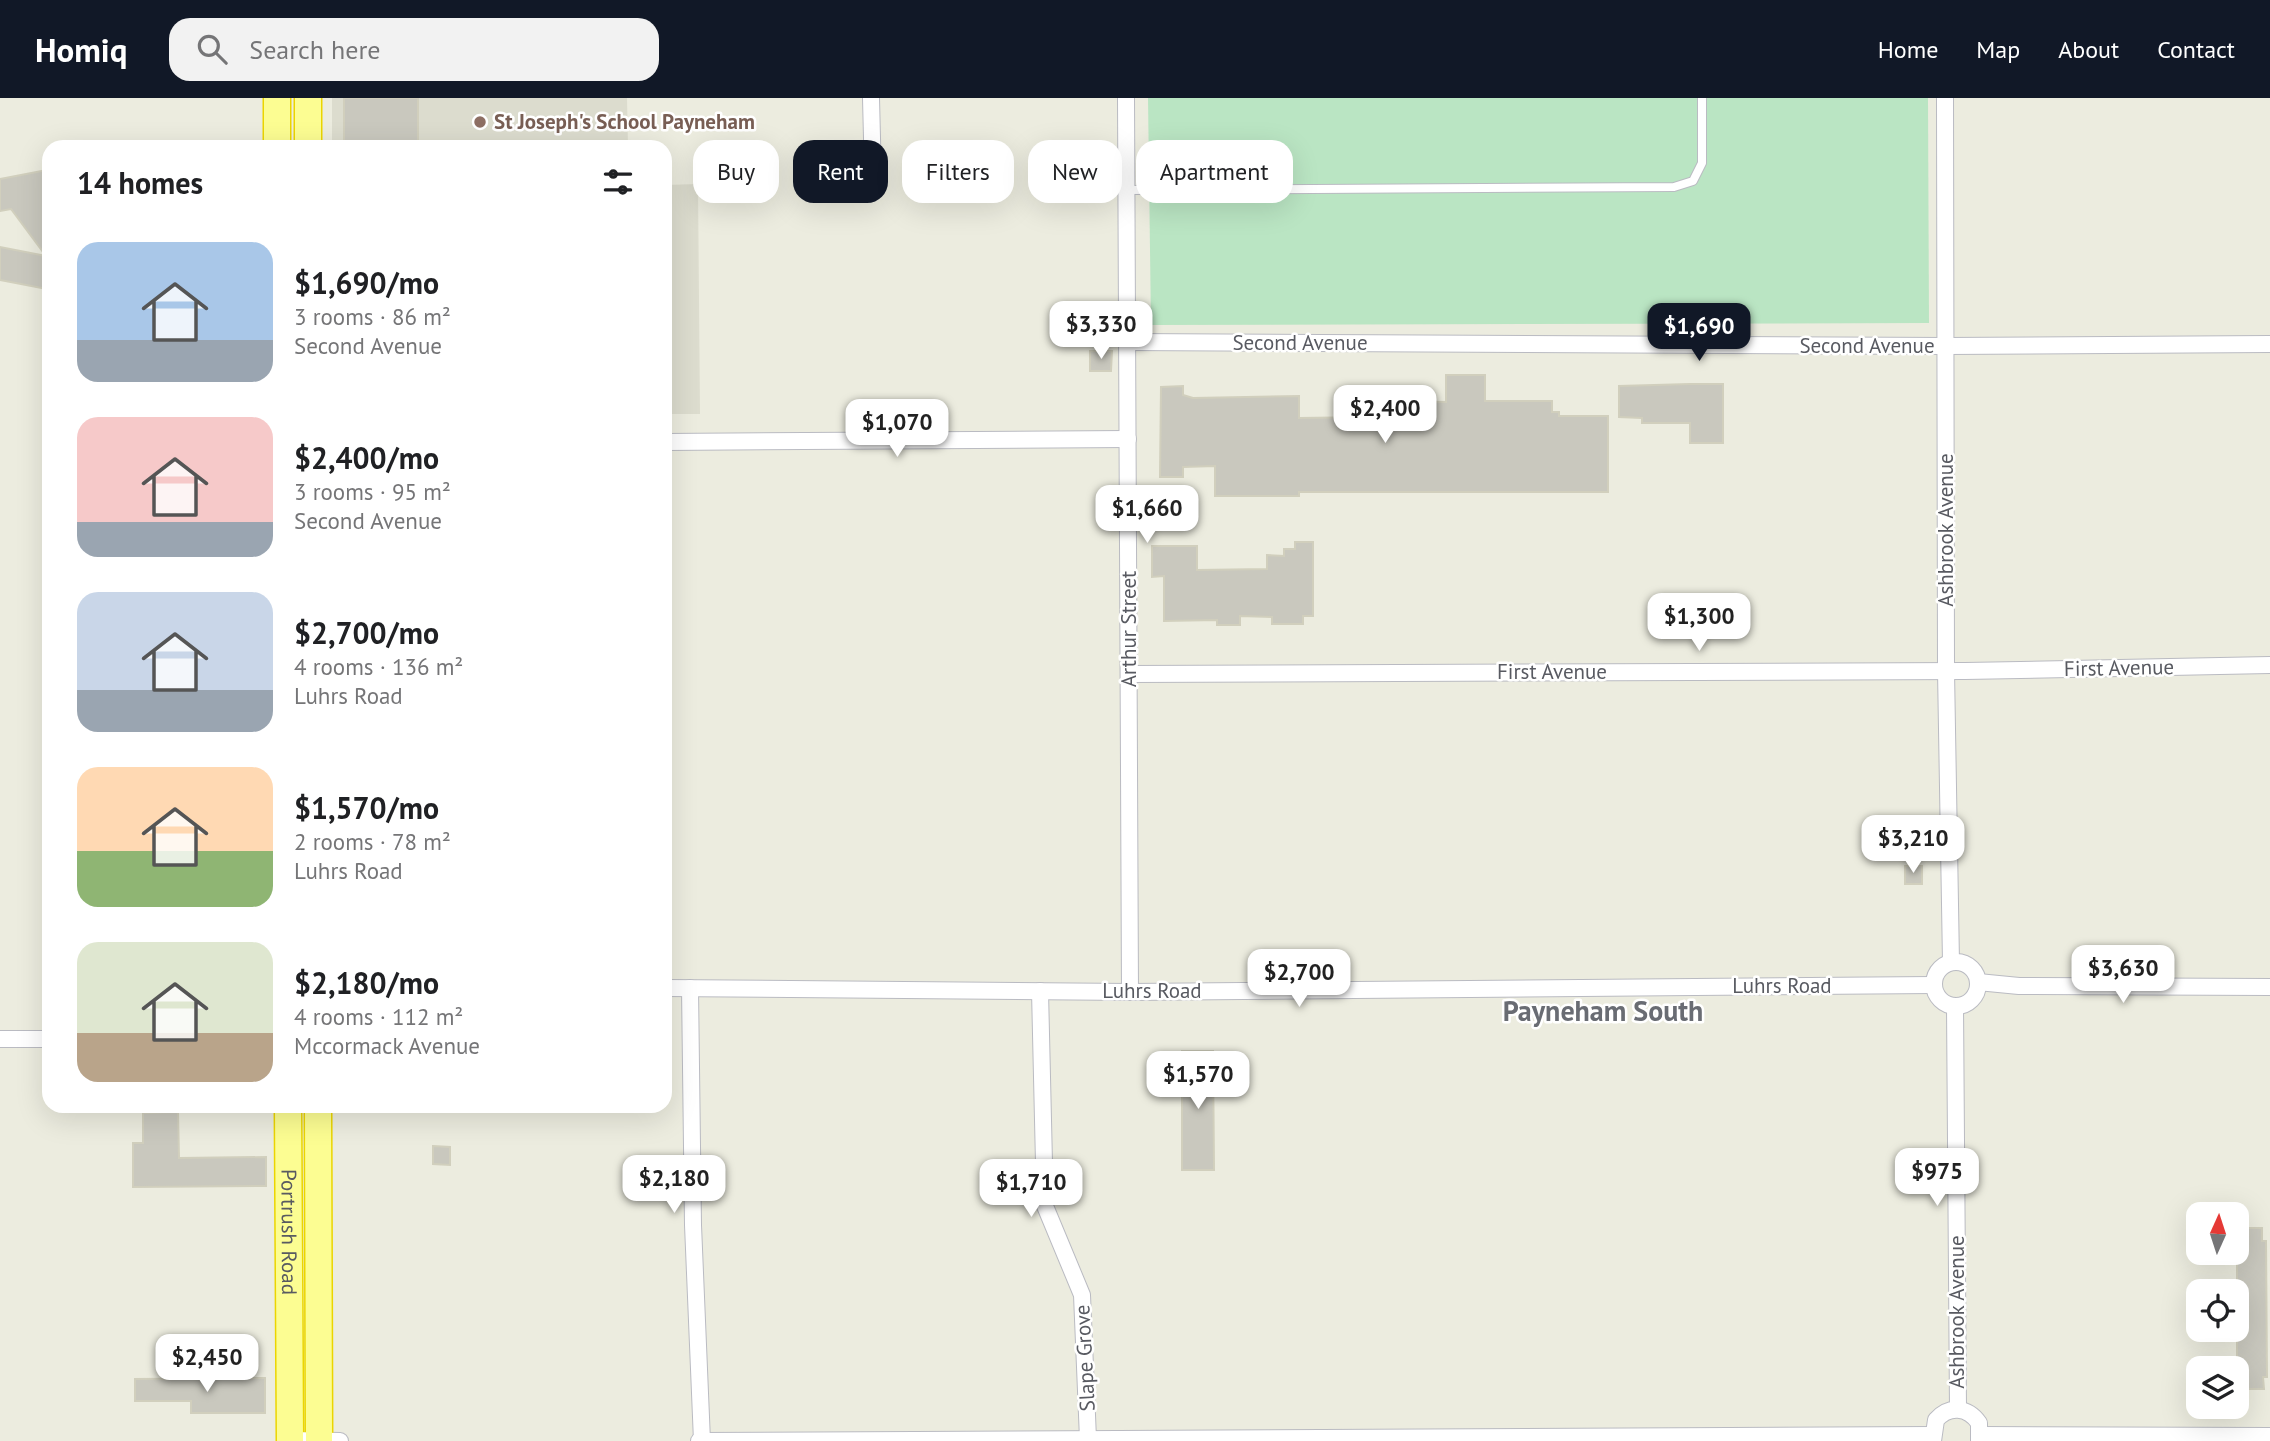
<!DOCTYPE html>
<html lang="en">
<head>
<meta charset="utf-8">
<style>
  :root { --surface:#fff; --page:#f2f2f2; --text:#202124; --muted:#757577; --accent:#111827 }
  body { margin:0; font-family:"PT Sans",sans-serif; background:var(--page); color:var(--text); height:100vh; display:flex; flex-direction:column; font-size:26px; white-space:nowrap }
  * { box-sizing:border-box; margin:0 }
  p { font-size:23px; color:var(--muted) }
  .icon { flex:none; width:38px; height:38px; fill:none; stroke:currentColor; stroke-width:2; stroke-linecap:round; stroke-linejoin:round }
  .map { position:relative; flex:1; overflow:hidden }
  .details { position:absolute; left:42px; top:42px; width:630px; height:973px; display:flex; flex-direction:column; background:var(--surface); border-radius:21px; box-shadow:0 7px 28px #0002 }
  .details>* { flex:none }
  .banner { position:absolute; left:693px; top:42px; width:665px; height:63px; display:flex; gap:14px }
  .needle { width:46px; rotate:3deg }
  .buttons { position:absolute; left:2186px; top:1104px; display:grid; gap:14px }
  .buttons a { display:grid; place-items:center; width:63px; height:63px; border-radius:14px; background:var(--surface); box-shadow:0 7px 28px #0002; font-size:35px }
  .price { position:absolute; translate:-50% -60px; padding:0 16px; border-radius:14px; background:#fff; color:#222; font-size:23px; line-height:46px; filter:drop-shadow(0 2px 4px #0008) }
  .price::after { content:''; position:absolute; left:50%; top:42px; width:21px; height:16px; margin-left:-10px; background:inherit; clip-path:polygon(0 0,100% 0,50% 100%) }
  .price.current { background:var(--accent); color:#fff }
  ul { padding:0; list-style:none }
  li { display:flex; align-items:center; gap:21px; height:175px; padding:0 35px }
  li span { display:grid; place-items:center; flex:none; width:196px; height:140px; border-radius:21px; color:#555 }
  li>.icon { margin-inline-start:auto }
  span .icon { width:84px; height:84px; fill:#fffc; stroke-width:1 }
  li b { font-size:30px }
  h2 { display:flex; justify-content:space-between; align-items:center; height:84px; padding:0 35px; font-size:30px }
  .chip { padding:0 24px; border-radius:21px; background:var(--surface); box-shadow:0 7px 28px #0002; font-size:24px; line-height:63px }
  .chip.current { background:var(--accent); color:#fff }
  header { display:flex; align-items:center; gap:42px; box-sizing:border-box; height:98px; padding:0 35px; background:var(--accent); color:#fff }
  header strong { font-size:33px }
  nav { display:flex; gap:38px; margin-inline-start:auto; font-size:24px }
  .search { width:490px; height:63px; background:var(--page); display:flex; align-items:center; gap:18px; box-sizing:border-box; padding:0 24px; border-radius:21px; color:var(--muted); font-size:26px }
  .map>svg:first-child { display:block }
</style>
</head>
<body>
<header>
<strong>Homiq</strong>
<div class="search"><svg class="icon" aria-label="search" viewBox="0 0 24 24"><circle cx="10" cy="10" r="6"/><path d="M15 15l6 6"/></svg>Search here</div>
<nav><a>Home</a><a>Map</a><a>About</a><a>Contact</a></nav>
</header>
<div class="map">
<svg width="2270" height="1343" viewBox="0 0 2270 1343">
  <rect width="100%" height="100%" fill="#ececdf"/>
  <g fill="#dcdcce">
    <path d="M332 0H627L628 49H332Z"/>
    <path d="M698 86 700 316H665V87Z"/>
  </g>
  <path fill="#bae5c3" d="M1148 0H1928L1929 225 1151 227Z"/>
  <g fill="#c9c8be" stroke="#d1cfbd" stroke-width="2">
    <rect x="344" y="0" width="74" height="45"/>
    <path d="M47 72V191L0 182V149L46 158 11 111 0 113V81Z"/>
    <path d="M1090 253H1112L1111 273H1090Z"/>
    <path d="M1446 277H1485V303H1552V314H1559V318H1608V394H1299V398H1215V368L1183 369V379H1160L1161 289 1183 288V297L1193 300 1299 298V320L1371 319V314H1378V302L1446 304Z"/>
    <path d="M1690 286H1723V345H1690V325H1642V320L1619 319V288Z"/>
    <path d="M1295 444H1313V518H1303V526H1272V519L1240 518V527H1217V522L1164 523V478L1152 479V448H1197V472L1267 471V457L1284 458V451H1295Z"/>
    <rect x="1905" y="768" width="17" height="18"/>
    <path d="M1182 953H1213L1214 1072H1182Z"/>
    <path d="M178 1014 179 1060 266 1059V1088L133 1089V1045H143V1015Z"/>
    <path d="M433 1048 450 1049V1067L433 1066Z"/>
    <path d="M2237 1130H2262V1143H2266L2267 1279H2263L2264 1291H2237Z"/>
    <path d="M265 1280V1315H191V1303H135V1281Z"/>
  </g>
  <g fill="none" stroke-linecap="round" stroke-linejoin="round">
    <g stroke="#babbc2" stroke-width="10">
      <path id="service" d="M1126 92 1674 89 1693 83 1702 65V0"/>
    </g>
    <g stroke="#babbc2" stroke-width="18">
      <g id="minor">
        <path d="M871 0 873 80"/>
        <path d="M1126 0 1130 894"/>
        <path d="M1945 0 1946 573 1951 864"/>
        <path d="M1127 244 1946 248 2270 246"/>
        <path d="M665 344 1128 341"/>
        <path d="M1129 576 1965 573 2270 567"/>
        <circle cx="1956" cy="886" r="22"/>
        <path d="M1978 884 2019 888 2270 889"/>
        <path d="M665 890 1130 894 1934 887"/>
        <path d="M690 890 693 1127 702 1343"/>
        <path d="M1040 893 1045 1108 1082 1197 1088 1341"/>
        <path d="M1955 908 1958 1311"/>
        <path d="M0 941H49"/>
        <path d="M1981 1337 2270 1338"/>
        <path d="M291 1342 340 1343"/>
        <path d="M699 1343 1933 1337"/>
        <path d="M1933 1343 1936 1322C1949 1307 1968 1309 1979 1325V1343"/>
      </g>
    </g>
    <g stroke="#ebd500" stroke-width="29">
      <g id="trunk">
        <path d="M277 0V49"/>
        <path d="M308 0V49"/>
        <path id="s1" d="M288 1008 290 1343"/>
        <path d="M318 1008 319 1343"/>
      </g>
    </g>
    <use href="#service" stroke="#fff" stroke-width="8"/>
    <use href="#minor" stroke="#fff" stroke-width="16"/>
    <use href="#trunk" stroke="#fcfd92" stroke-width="26"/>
  </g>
  <circle fill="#8d6e63" stroke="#fff" stroke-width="2.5" cx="480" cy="24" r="7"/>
  <g text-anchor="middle" stroke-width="5" stroke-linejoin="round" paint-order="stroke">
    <g font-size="21" font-weight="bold" fill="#785e54" stroke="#fff" text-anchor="start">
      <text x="494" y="31">St Joseph's School Payneham</text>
    </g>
    <g font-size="21" fill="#585a61" stroke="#fff">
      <text x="1300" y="252">Second Avenue</text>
      <text x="1867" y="255">Second Avenue</text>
      <text transform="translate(1946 432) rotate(-90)" y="7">Ashbrook Avenue</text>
      <text transform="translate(1129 531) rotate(-90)" y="7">Arthur Street</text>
      <text transform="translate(2119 570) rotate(-1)" y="7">First Avenue</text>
      <text x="1552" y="581">First Avenue</text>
      <text x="1782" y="895">Luhrs Road</text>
      <text x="1152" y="900">Luhrs Road</text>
      <text dy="7" stroke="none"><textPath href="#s1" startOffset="126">Portrush Road</textPath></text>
      <text transform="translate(1957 1214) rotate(-90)" y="7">Ashbrook Avenue</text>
      <text transform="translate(1085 1260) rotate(-93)" y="7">Slape Grove</text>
    </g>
    <g font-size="28" font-weight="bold" fill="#696c73" stroke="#fff">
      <text x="1603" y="923">Payneham South</text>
    </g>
  </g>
</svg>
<div class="buttons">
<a><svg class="needle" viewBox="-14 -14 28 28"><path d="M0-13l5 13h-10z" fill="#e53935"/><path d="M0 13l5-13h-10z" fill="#757577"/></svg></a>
<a><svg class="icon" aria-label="locate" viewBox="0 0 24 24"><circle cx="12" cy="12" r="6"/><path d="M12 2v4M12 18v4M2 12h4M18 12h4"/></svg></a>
<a><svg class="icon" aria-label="layers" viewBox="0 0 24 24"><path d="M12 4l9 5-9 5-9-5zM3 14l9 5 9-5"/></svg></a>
</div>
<b class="price" style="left:1101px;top:263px">$3,330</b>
<b class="price current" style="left:1699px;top:265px">$1,690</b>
<b class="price" style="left:1385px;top:347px">$2,400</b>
<b class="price" style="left:897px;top:361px">$1,070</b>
<b class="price" style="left:1147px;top:447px">$1,660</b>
<b class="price" style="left:1699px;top:555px">$1,300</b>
<b class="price" style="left:1913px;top:777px">$3,210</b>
<b class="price" style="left:2123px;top:907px">$3,630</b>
<b class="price" style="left:1299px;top:911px">$2,700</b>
<b class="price" style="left:1198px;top:1013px">$1,570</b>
<b class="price" style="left:1937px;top:1110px">$975</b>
<b class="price" style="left:674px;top:1117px">$2,180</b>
<b class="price" style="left:1031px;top:1121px">$1,710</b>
<b class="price" style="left:207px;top:1296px">$2,450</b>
<div class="banner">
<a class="chip">Buy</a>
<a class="chip current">Rent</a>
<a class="chip">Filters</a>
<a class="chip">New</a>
<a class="chip">Apartment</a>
</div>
<section class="details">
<h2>14 homes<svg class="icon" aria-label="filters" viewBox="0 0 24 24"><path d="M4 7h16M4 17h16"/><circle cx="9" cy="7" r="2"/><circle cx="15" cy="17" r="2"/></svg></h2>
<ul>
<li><span style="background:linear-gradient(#a9c7e8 70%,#9aa5b1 0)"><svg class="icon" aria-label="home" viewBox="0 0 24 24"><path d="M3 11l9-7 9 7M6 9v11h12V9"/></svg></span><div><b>$1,690/mo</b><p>3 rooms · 86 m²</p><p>Second Avenue</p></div></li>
<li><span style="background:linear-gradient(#f6c9c9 75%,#9aa5b1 0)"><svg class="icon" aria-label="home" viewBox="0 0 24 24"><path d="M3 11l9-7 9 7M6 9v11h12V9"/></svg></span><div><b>$2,400/mo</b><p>3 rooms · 95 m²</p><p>Second Avenue</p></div></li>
<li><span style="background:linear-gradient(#c9d6e8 70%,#9aa5b1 0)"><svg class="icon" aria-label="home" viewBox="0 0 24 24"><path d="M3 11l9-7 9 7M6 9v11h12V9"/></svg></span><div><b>$2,700/mo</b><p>4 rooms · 136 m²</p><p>Luhrs Road</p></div></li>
<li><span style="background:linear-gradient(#ffd9b3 60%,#8fb573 0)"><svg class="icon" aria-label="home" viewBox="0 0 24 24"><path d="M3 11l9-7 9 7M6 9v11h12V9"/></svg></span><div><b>$1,570/mo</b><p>2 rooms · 78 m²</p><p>Luhrs Road</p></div></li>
<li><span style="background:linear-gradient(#dfe7d0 65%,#b9a48a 0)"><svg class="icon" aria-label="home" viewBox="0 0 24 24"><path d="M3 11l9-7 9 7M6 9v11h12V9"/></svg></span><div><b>$2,180/mo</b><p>4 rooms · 112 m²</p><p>Mccormack Avenue</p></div></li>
</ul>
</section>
</div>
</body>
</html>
